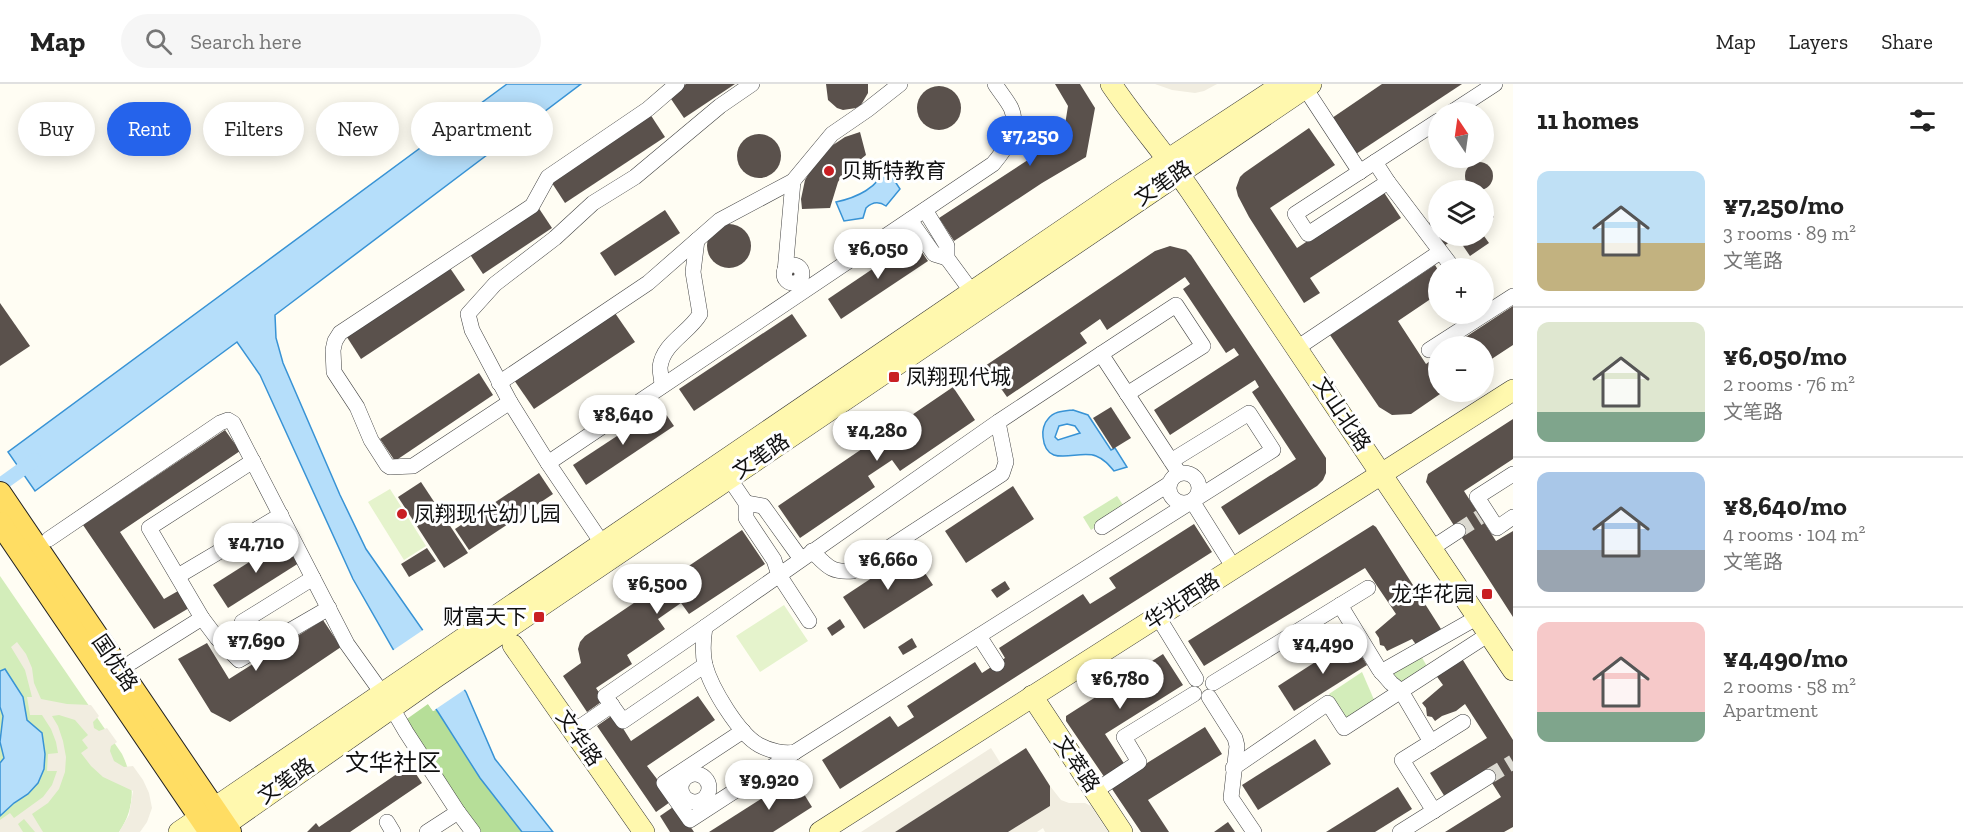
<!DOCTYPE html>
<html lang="en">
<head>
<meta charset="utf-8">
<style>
  :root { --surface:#fff; --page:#f6f6f6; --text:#222; --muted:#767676; --line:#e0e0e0; --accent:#2563eb }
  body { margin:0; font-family:"Zilla Slab","Noto Sans SC",serif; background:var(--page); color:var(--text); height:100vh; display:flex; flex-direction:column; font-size:22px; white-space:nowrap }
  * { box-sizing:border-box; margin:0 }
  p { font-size:20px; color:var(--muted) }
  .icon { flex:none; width:33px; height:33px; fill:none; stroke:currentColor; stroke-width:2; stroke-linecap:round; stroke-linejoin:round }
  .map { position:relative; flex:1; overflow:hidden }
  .drawer { display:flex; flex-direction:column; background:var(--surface); width:450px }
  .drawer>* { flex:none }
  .banner { position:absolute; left:18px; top:18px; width:570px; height:54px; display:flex; gap:12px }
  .needle { width:39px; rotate:347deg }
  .tools { position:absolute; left:1428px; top:18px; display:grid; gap:12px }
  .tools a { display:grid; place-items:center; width:66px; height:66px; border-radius:50%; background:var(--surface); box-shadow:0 3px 15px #0003; font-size:30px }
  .price { position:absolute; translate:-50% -51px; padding:0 14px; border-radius:21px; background:#fff; color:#222; font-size:20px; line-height:39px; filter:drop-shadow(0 2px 3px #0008) }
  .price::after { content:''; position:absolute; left:50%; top:36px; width:18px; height:14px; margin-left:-9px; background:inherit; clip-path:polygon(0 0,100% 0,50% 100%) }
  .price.selected { background:var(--accent); color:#fff }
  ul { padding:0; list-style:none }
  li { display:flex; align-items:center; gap:18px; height:150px; padding:0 24px }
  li+li { border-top:2px solid var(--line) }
  li span { display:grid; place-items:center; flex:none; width:168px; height:120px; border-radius:12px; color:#555 }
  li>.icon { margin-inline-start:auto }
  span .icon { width:72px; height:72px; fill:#fffc; stroke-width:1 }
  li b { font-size:26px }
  h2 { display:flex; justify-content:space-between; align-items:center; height:72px; padding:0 24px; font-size:26px }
  .chip { padding:0 21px; border-radius:27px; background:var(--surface); box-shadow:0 3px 15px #0003; font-size:21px; line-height:54px }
  .chip.selected { background:var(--accent); color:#fff }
  header { display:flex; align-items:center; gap:36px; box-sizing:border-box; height:84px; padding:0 30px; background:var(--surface); border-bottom:2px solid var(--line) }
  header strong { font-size:28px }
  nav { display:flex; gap:33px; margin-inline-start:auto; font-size:21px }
  .search { width:420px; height:54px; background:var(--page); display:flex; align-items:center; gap:15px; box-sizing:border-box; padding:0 21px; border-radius:33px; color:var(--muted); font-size:22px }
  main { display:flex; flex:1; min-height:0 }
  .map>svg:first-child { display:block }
</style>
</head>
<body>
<header>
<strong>Map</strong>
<div class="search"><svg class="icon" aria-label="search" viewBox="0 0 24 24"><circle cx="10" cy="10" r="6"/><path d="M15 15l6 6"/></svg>Search here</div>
<nav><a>Map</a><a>Layers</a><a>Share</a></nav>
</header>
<main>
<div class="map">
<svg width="1513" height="748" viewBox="0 0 1513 748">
  <rect width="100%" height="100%" fill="#fffdf3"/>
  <g fill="#d3edba">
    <path d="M1117 412 1125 424 1091 446 1083 433Z"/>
    <path d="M0 492 122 670C135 697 136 723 119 748H0Z"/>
    <path d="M1421 572 1428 584 1401 600 1391 590Z"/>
    <path d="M1362 588 1375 618 1346 636 1329 610Z"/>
  </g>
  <path fill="#b6de98" d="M428 620 433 627 436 626 438 628 480 694 522 748H477L404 637Z"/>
  <g fill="#e5f3cc">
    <path d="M390 405 426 462 404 476 368 418Z"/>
    <path d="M784 521 808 557 760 588 736 552Z"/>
  </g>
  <g fill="#f1ede0">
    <path d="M1155 0H1217L1204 7 1195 9 1172 6Z"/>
    <path d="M17 558 26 570 32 584 34 599 41 615 67 620 91 621 99 632 93 638 94 644 99 647 107 644 117 658 111 662 110 667 114 677 124 683 133 682 143 696 149 709 152 724 147 738 140 748H119L129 731 133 707 103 693 91 682 81 669 88 664 82 656 88 651 75 636 59 631 52 632 58 642 63 657 66 673 65 688 59 705 48 719 32 730 43 748H35L24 735 18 740 23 748H0V736L10 729 14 734 43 713 52 701 57 687H47L48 670 58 669 56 658 51 645 42 631H30L27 613H32L25 586 11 563Z"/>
    <path d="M991 664 1001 680 895 748H861Z"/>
    <path d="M1050 702 1061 716 1069 719H1085L1091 722 1108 748H1045L1043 744 1037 748H1008L1050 722Z"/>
  </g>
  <g fill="#b5defa" stroke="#3893d5" stroke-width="1.5" fill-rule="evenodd">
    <path d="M507 0H581L275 231 276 254 283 279 340 411 366 465 466 608 495 675 553 748H522L480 694 438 628 393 565 353 495 260 291 237 258 35 407 8 368Z"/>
    <path d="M885 82 900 105 886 122C879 117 872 118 866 124L863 134 844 137 836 118C855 114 880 104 885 82Z"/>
    <path d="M1073 326 1088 331 1111 366 1115 364 1127 383 1114 387C1109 381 1104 375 1096 372 1078 365 1046 386 1043 353 1042 347 1044 339 1048 335 1054 327 1064 327 1073 326ZM1067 340 1075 342 1080 349 1058 356 1055 353 1059 342Z"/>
    <path d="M5 585 23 613 27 636 42 649 45 670 44 685 38 699 28 710 14 719 0 732V679L4 674 0 658 3 632 0 623V587Z"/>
  </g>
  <path fill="#fffdf3" d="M426 544 467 604 433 627 392 567Z"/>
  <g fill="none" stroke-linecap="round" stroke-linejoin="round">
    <path stroke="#b5defa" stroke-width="14" d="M0 401 35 376"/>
  </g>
  <g fill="#5a514c">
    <path d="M686 0H735L684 34 669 12Z"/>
    <path d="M826 0H868V9L861 21 856 24 843 26 837 24 828 16Z"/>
    <path d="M1055 0H1080L1095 24 1086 73 1042 99 954 157 939 134 1063 53 1068 22Z"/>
    <path d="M1382 0H1462L1356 70 1332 34Z"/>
    <circle cx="939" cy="24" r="22"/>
    <path d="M650 30 665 53 565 119 550 96Z"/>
    <path d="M1309 44 1335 81 1270 124 1297 164 1383 107 1401 134 1310 194 1320 209 1304 219 1249 133 1238 112 1236 104 1240 93 1244 89Z"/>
    <path d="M860 48 866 71 843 90 838 98 830 124 802 125 801 115 805 96 812 84 833 61 845 53Z"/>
    <circle cx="759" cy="72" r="22"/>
    <circle cx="1479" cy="92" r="14"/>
    <path d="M1486 121 1494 133 1484 141V123Z"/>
    <path d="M538 123 552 144 483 190 469 169Z"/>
    <path d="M665 126 680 149 615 192 600 169Z"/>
    <path d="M1438 132V152H1484L1489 159 1470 172 1457 153 1444 162 1429 139Z"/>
    <circle cx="729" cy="162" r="22"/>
    <path d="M914 157 928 177 841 235 828 215Z"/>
    <path d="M1170 162 1186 166 1191 171 1326 374V389L1323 396 1317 402 1239 451 1221 423 1296 375 1252 308 1259 303 1255 296 1170 351 1154 326 1239 271 1234 264 1226 269 1183 205 1190 200 1185 193 1107 246 1100 235 1080 249 1087 259 1007 313 985 282 1155 167Z"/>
    <path d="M448 181 465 206 361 275 345 250Z"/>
    <path d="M1435 181 1438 186V210L1398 237 1426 280 1438 271V308H1443L1411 330 1392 331 1379 323 1330 251Z"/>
    <circle cx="794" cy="190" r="7"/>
    <path d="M0 219 30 262 0 282Z"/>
    <path d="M1513 222V261L1484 280V262H1452Z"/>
    <path d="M615 229 635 258 534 325 514 296Z"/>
    <path d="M792 230 807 252 694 327 679 305Z"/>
    <path d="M479 289 493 311 395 377 380 355Z"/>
    <path d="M953 303 975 336 900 387 892 376 868 392 875 403 800 454 778 422Z"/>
    <path d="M661 323 674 342 586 401 573 381Z"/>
    <path d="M1111 323 1131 354 1113 365 1093 334Z"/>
    <path d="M1513 335V375L1464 407 1496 457 1513 447V533L1426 398 1428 390Z"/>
    <path d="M225 346 240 367 120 448 164 515 178 507 189 524 154 545 83 441Z"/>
    <path d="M539 389 553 410 469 466 455 445Z"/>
    <path d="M421 398 468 469 444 484 398 413Z"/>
    <path d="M1013 402 1034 435 966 479 945 447Z"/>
    <path d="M1194 440 1212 468 840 705 822 676 890 632 898 643 914 633 907 622 975 578 982 589 1005 574 999 564 1083 510 1090 520 1116 504 1109 494Z"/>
    <path d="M1373 441 1376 443 1441 545 1417 562 1412 555 1387 567 1384 562 1380 561 1379 554 1375 548 1396 530 1365 484 1204 582 1188 557Z"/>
    <path d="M742 446 765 480 689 530 681 519 658 535 665 545 627 571 632 580 596 604 604 616 587 628 563 592 581 579 578 565 580 558 585 552Z"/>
    <path d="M284 456 299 479 228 524 213 501Z"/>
    <path d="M427 464 436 477 409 493 401 480Z"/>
    <path d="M911 468 933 501 864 545 843 513Z"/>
    <path d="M1005 497 1010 505 997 514 991 506Z"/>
    <path d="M840 535 845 543 832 552 827 544Z"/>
    <path d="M323 536 341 563 230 638 211 628 178 575 207 559 229 595Z"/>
    <path d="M912 554 917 563 903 571 898 563Z"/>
    <path d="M1351 555 1367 581 1294 627 1278 602Z"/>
    <path d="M1163 570 1183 601 1105 650 1125 681 1105 694 1066 637V632Z"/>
    <path d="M1461 573 1513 656V743L1504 748H1445L1501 713 1485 688 1445 713 1430 689 1487 654 1465 620 1456 627 1442 632 1435 637 1432 633 1427 632 1426 624 1422 619 1443 601 1435 590Z"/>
    <path d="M698 612 715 636 647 682 673 716 656 728 597 642 614 630 631 657Z"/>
    <path d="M1205 643 1222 670 1148 716 1169 748H1141L1110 702Z"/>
    <path d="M1315 655 1331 680 1258 726 1242 701Z"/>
    <path d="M1026 664 1050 702V722L1008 748H895Z"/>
    <path d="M410 681 422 699 350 748H307L316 739 319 743Z"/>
    <path d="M794 694 812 723 773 748H709Z"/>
    <path d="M1398 703 1412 725 1375 748H1326Z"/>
    <path d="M676 721 694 748H670L660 732Z"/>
    <path d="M1228 738 1235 748H1214Z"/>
  </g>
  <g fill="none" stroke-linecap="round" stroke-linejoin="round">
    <g stroke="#dbd9d1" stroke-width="15" stroke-dasharray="15 8" stroke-linecap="butt">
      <path d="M1458 447 1480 433"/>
      <path d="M1488 693 1513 678"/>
    </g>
    <g stroke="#434343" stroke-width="16">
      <g id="street">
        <path d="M677 0 648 25 548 93 532 122 340 249 335 257 333 266 334 288 357 323 371 356 387 381 390 383 413 382 510 318 548 379 993 80C1005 66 1020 44 1011 24 1007 16 1000 8 995 0"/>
        <path d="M1305 4 1360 88"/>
        <path d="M1452 28 1495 0"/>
        <path d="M1375 78 1388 98 1453 184"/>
        <path d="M1388 98 1308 150 1295 130 1438 37"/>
        <path d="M925 126 947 162V174L972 208"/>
        <path d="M910 136 934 170 947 174"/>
        <circle cx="793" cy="190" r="9"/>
        <path d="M785 188 793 97"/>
        <path d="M1297 264 1440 168"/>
        <path d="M1429 266 1513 212"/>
        <path d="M1101 270 1176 221 1203 262 1127 310"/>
        <path d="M499 299 648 199 720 136 793 97 832 50 867 26 900 0"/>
        <path d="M662 302C662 296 660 289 660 283 663 259 689 249 700 230L693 188 697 156"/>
        <path d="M510 318 472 246 468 230 495 200 555 154 593 119 635 93 720 22 752 0"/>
        <path d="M253 377 149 444 202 534 217 554 239 576 329 524"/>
        <path d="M1171 377 1249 329 1273 366 795 668C784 670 770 667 759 661 739 650 711 604 705 581 702 568 703 556 705 543L998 338 1101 270 1179 389"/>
        <path d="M548 379 602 459"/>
        <circle cx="1184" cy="404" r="15"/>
        <path d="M1513 390 1477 413 1497 444 1513 433"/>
        <path d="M729 394 746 419V434L774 476 779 491 809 537"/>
        <path d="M1192 417 1234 484"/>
        <path d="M746 419 763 422 801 475"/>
        <path d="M1102 443 1169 400"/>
        <path d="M49 455 220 339 228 336 233 339 347 560 382 609"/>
        <path d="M1432 464 1458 447"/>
        <path d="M812 467C827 482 831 489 853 487L1002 390 1006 378 998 338"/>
        <path d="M178 492 281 431"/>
        <path d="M1340 521 1379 585 1391 599 1401 607 1431 658"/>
        <path d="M1158 533 1196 595"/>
        <path d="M242 538 313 494"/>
        <path d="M705 543 605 612 623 637 705 581"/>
        <path d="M979 552 997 580"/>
        <path d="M132 578 202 534"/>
        <path d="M1381 588 1478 533"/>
        <path d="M1213 599 1368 504"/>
        <path d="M1209 613 1235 654 1237 662 1231 714 1254 748"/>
        <path d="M392 624 406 648 458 728 473 748"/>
        <path d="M574 647 612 621"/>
        <path d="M743 647 664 699 690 736 795 668"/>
        <path d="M1233 684 1328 619 1344 644 1489 550"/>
        <circle cx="695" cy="704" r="14"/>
        <path d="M1095 707 1139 678 1124 653 1194 610"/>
        <path d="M1434 727 1402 676 1463 638"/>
        <path d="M387 738 393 748"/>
        <path d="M427 748 458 728"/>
        <path d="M1400 748 1488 693"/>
      </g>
    </g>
    <g stroke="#323232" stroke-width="22">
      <g id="secondary">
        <path d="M1111 0C1136 37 1165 70 1190 106 1299 266 1406 426 1513 586"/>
        <path d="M513 561 644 748"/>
        <path d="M1032 612 1122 748"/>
        <path d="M179 748 1117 109 1283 0"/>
        <path d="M215 748 436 593 1311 0"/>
        <path d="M820 748 1513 306"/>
      </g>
    </g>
    <g stroke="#212121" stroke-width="24">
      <g id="primary">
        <path d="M0 409 230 748"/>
        <path d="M0 439 210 748"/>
      </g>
    </g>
    <use href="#street" stroke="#fff" stroke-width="15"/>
    <use href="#secondary" stroke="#fff8ae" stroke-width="21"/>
    <use href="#primary" stroke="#ffdd63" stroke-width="22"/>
  </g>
  <g fill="#c91f23" stroke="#fff" stroke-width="2">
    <circle cx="829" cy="87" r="6"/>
    <rect x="888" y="287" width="12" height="12" rx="3"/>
    <circle cx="402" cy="430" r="6"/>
    <rect x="1481" y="504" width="12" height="12" rx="3"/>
    <rect x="533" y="527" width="12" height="12" rx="3"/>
  </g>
  <g text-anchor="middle" stroke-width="6" stroke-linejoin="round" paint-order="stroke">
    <g font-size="21" fill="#101010" stroke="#fff" text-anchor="start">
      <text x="841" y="94">贝斯特教育</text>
      <text x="906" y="300">凤翔现代城</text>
      <text x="414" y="437">凤翔现代幼儿园</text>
      <text x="1475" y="517" text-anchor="end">龙华花园</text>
      <text x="527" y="540" text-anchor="end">财富天下</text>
    </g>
    <g font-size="21" fill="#101010" stroke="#fff">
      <text transform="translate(1163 99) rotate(-34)" y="7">文笔路</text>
      <text transform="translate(1342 330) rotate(56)" y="7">文山北路</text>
      <text transform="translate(761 372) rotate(-34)" y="7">文笔路</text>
      <text transform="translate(1182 517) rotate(-33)" y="7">华光西路</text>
      <text transform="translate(115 579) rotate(56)" y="7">国优路</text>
      <text transform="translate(579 654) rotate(55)" y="7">文华路</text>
      <text transform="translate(1077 680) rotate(56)" y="7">文萃路</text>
      <text transform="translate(286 697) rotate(-35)" y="7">文笔路</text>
    </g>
    <g font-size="24" fill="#101010" stroke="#fff">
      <text x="393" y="687">文华社区</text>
    </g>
  </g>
</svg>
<div class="tools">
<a><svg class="needle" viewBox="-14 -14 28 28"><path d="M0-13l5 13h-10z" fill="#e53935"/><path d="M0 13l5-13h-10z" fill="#767676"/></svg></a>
<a><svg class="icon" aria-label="layers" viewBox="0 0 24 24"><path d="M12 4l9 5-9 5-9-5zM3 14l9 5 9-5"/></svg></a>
<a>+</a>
<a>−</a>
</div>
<b class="price selected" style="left:1030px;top:83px">¥7,250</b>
<b class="price" style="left:878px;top:196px">¥6,050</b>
<b class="price" style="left:623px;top:362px">¥8,640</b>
<b class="price" style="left:877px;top:378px">¥4,280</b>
<b class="price" style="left:256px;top:490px">¥4,710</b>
<b class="price" style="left:888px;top:507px">¥6,660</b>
<b class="price" style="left:657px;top:531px">¥6,500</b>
<b class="price" style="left:256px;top:588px">¥7,690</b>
<b class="price" style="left:1323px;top:591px">¥4,490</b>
<b class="price" style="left:1120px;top:626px">¥6,780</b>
<b class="price" style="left:769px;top:727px">¥9,920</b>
<div class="banner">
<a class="chip">Buy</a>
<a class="chip selected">Rent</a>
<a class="chip">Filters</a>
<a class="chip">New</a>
<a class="chip">Apartment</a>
</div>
</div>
<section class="drawer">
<h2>11 homes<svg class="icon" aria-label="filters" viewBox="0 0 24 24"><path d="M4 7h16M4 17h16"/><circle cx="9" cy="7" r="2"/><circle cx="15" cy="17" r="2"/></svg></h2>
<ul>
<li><span style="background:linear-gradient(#bfe0f5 60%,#c2b280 0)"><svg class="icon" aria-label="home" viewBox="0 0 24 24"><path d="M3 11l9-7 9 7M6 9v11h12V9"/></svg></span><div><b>¥7,250/mo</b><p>3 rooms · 89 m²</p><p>文笔路</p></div></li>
<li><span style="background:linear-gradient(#dfe7d0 75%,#7fa58c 0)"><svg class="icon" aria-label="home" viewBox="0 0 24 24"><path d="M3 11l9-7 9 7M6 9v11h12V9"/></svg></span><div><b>¥6,050/mo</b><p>2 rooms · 76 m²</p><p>文笔路</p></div></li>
<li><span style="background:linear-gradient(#a9c7e8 65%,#9aa5b1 0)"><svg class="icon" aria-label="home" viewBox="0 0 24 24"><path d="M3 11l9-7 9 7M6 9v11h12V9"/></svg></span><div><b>¥8,640/mo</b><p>4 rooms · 104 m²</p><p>文笔路</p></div></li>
<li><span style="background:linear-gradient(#f6c9c9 75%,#7fa58c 0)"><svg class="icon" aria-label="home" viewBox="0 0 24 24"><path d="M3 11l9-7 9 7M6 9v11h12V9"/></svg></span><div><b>¥4,490/mo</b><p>2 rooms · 58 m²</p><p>Apartment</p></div></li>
</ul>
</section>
</main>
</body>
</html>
